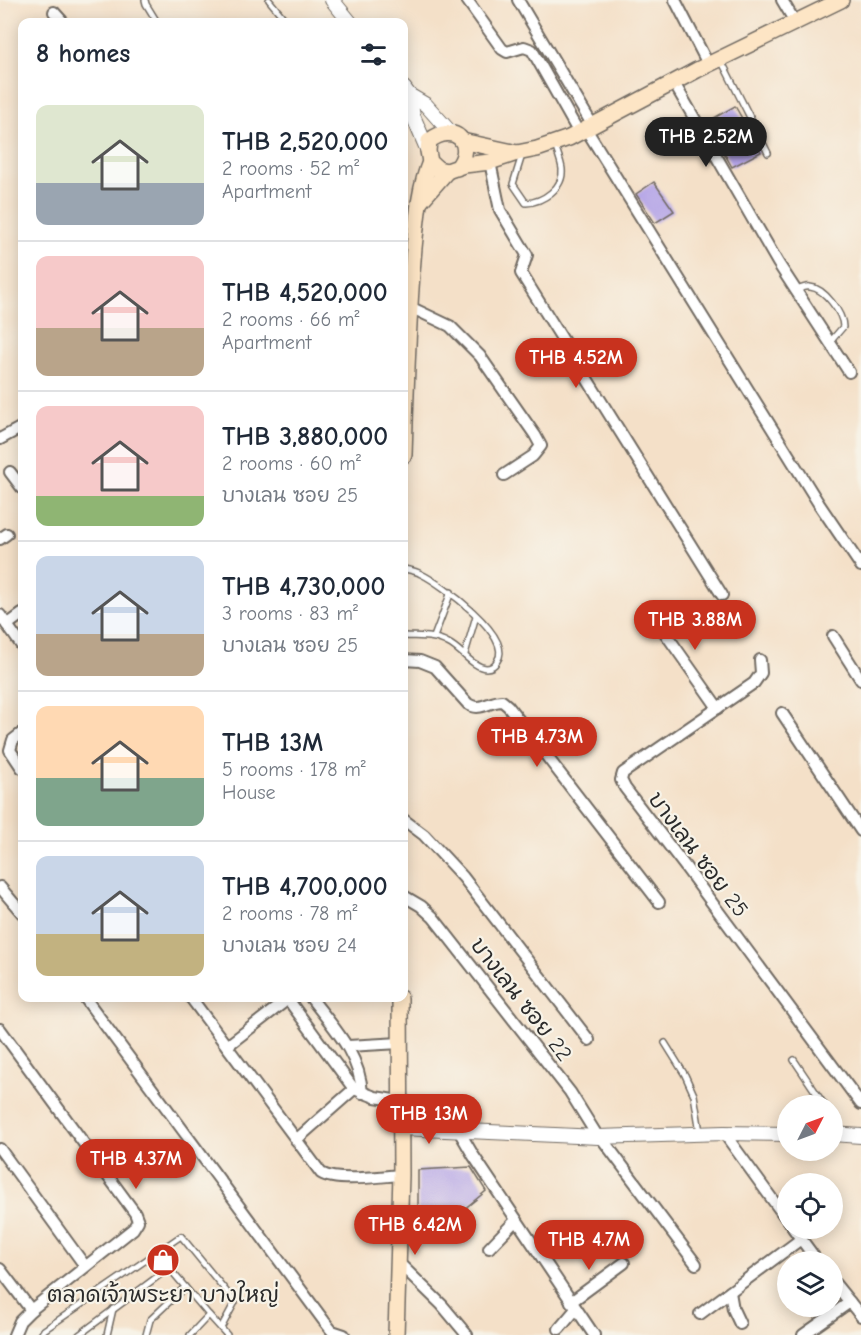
<!DOCTYPE html>
<html lang="en">
<head>
<meta charset="utf-8">
<style>
  :root { --surface:#fff; --page:#f6f6f7; --text:#1f2937; --muted:#747a83; --line:#e0e1e3; --accent:#c8321e }
  body { margin:0; font-family:"Comic Neue","Playpen Sans Thai",sans-serif; background:var(--page); color:var(--text); height:100vh; display:flex; flex-direction:column; font-size:22px; white-space:nowrap }
  * { box-sizing:border-box; margin:0 }
  p { font-size:20px; color:var(--muted) }
  .icon { flex:none; width:33px; height:33px; fill:none; stroke:currentColor; stroke-width:2; stroke-linecap:round; stroke-linejoin:round }
  .map { position:relative; flex:1; overflow:hidden }
  .panel { position:absolute; left:18px; top:18px; width:390px; height:984px; display:flex; flex-direction:column; background:var(--surface); border-radius:12px; box-shadow:0 3px 15px #0003 }
  .panel>* { flex:none }
  .needle { width:39px; rotate:48deg }
  .buttons { position:absolute; left:777px; top:1095px; display:grid; gap:12px }
  .buttons a { display:grid; place-items:center; width:66px; height:66px; border-radius:50%; background:var(--surface); box-shadow:0 3px 15px #0003; font-size:30px }
  .price { position:absolute; translate:-50% -51px; padding:0 14px; border-radius:21px; background:var(--accent); color:#fff; font-size:20px; line-height:39px; filter:drop-shadow(0 2px 3px #0008) }
  .price::after { content:''; position:absolute; left:50%; top:36px; width:18px; height:14px; margin-left:-9px; background:inherit; clip-path:polygon(0 0,100% 0,50% 100%) }
  .price.selected { background:#222; color:#fff }
  ul { padding:0; list-style:none }
  li { display:flex; align-items:center; gap:18px; height:150px; padding:0 18px }
  li+li { border-top:2px solid var(--line) }
  li span { display:grid; place-items:center; flex:none; width:168px; height:120px; border-radius:12px; color:#555 }
  li>.icon { margin-inline-start:auto }
  span .icon { width:72px; height:72px; fill:#fffc; stroke-width:1 }
  li b { font-size:26px }
  h2 { display:flex; justify-content:space-between; align-items:center; height:72px; padding:0 18px; font-size:26px }
  .map>svg:first-child { display:block }
</style>
</head>
<body>
<div class="map">
<svg width="861" height="1335" viewBox="0 0 861 1335">
  <rect width="100%" height="100%" fill="#f7f3e8"/>
  <filter id="ink" filterUnits="userSpaceOnUse"><feTurbulence type="fractalNoise" baseFrequency=".0167" numOctaves="2"/><feDisplacementMap in="SourceGraphic" scale="12" xChannelSelector="R" yChannelSelector="G"/><feConvolveMatrix kernelMatrix="1 2 1 2 8 2 1 2 1" color-interpolation-filters="sRGB"/></filter>
  <filter id="wash" filterUnits="userSpaceOnUse"><feTurbulence type="fractalNoise" baseFrequency=".008" numOctaves="4" result="noise"/><feDisplacementMap in="SourceGraphic" scale="24" xChannelSelector="R" yChannelSelector="G"/><feGaussianBlur stdDeviation="1.35" result="paint"/><feColorMatrix in="noise" values="0 0 0 0 0 0 0 0 0 0 0 0 0 0 0 0 0 1.4 0 .05"/><feComposite in="paint" operator="in"/></filter>
  <g filter="url(#wash)">
    <rect width="100%" height="100%" fill="#f4e0c8"/>
    <g id="blocks">
      <g fill="#b3a3e7">
        <path d="M735 106 761 152 732 167 707 122Z"/>
        <path d="M654 182 674 211 655 223 636 194Z"/>
        <path d="M471 1167 486 1191 452 1219 418 1227V1170Z"/>
      </g>
    </g>
  </g>
  <g filter="url(#ink)">
    <use href="#blocks" fill-opacity="0" stroke="#716a62" stroke-width="1.5"/>
    <g fill="none" stroke-linecap="round" stroke-linejoin="round">
      <g stroke="#716a62" stroke-width="8">
        <g id="service">
          <path d="M145 0 146 4 157 22"/>
          <path d="M269 0 287 22"/>
          <path d="M721 60 768 153"/>
          <path d="M522 155 513 184 526 203C543 202 564 188 562 169 561 161 557 152 555 145"/>
          <path d="M796 291C800 289 805 286 810 287 824 288 843 313 843 327L830 342"/>
          <path d="M404 569C409 570 416 571 421 574 440 583 515 637 497 661 495 665 491 668 486 668 472 667 461 649 448 643 435 635 419 637 404 636"/>
          <path d="M434 637 451 592"/>
          <path d="M465 654 476 616"/>
          <path d="M665 1043 685 1075 694 1095 700 1132"/>
          <path d="M794 1060 825 1106"/>
          <path d="M832 1116 843 1132"/>
          <path d="M41 1335 44 1330 181 1236 235 1302 221 1328"/>
          <path d="M79 1335 169 1268 209 1315"/>
          <path d="M107 1335 113 1309"/>
          <path d="M146 1335 150 1320 185 1287"/>
          <path d="M190 1335 209 1315 227 1335"/>
        </g>
      </g>
      <g stroke="#716a62" stroke-width="14">
        <g id="minor">
          <path d="M467 0 502 49 507 52 524 47 532 50 579 133"/>
          <path d="M518 0 593 126"/>
          <path d="M675 0 708 64"/>
          <path d="M782 0 795 22"/>
          <path d="M54 12 63 22"/>
          <path d="M674 83 778 263 849 372"/>
          <path d="M586 129 819 504 861 566"/>
          <path d="M490 162 500 210 527 255 521 273 722 595"/>
          <path d="M410 307 450 326 480 356 535 435 541 446 533 456 504 475"/>
          <path d="M0 439 22 427"/>
          <path d="M10 472 22 488"/>
          <path d="M0 539 7 534"/>
          <path d="M649 610 718 708"/>
          <path d="M0 615 22 646"/>
          <path d="M7 625 22 614"/>
          <path d="M833 636 861 680"/>
          <path d="M404 660 420 661 435 667 468 704C480 712 489 701 502 701L508 706 659 902"/>
          <path d="M760 660 761 673 754 683 623 773 621 780 625 788 684 865 861 1104"/>
          <path d="M782 713 861 831"/>
          <path d="M22 733 13 740 10 750 22 768"/>
          <path d="M404 820 424 835 463 877 589 1040"/>
          <path d="M0 887 22 913"/>
          <path d="M404 896 421 906 433 917 570 1092 598 1137"/>
          <path d="M85 998 324 1321 332 1331 344 1335"/>
          <path d="M191 998 321 1173C337 1183 382 1176 401 1175"/>
          <path d="M287 998 354 1089 375 1097 400 1101"/>
          <path d="M311 998C333 1027 360 1054 362 1093"/>
          <path d="M0 1029 135 1213 138 1221 133 1229 31 1310 20 1321 14 1335"/>
          <path d="M227 1046 288 999"/>
          <path d="M348 1046 400 1043"/>
          <path d="M459 1131 473 1155 594 1335"/>
          <path d="M724 1133 788 1221"/>
          <path d="M600 1136 696 1264"/>
          <path d="M296 1140 354 1089"/>
          <path d="M0 1149 85 1266"/>
          <path d="M793 1228 818 1262"/>
          <path d="M489 1248 516 1220"/>
          <path d="M399 1263 442 1305 467 1335"/>
          <path d="M0 1269 31 1310"/>
          <path d="M832 1280 861 1316"/>
          <path d="M730 1292 733 1309 740 1324"/>
          <path d="M571 1302 624 1263"/>
          <path d="M700 1314 801 1239"/>
          <path d="M559 1329 576 1309"/>
          <path d="M803 1335 850 1302"/>
        </g>
      </g>
      <g stroke="#716a62" stroke-width="16">
        <g id="tertiary">
          <path d="M332 0 350 22"/>
          <path d="M404 88 409 95 426 105 451 133"/>
          <path d="M409 95 413 116 428 151"/>
          <path d="M401 1128 598 1137 724 1133 788 1134"/>
          <path d="M832 1134 861 1136"/>
        </g>
      </g>
      <g stroke="#716a62" stroke-width="18">
        <g id="secondary">
          <path d="M462 141 517 153"/>
          <path d="M457 168C477 144 454 121 429 141L428 151 430 162 438 169 447 171 464 165 490 162 517 153 537 149 569 138 697 70 841 0"/>
          <path d="M419 203 447 171"/>
          <path d="M404 455C406 386 408 316 414 248 417 219 419 188 430 162"/>
          <path d="M396 1335 401 1175 400 998"/>
        </g>
      </g>
      <use href="#service" stroke="#fff" stroke-width="5"/>
      <use href="#minor" stroke="#fff" stroke-width="10"/>
      <use href="#tertiary" stroke="#fff" stroke-width="14"/>
      <use href="#secondary" stroke="#fde5c5" stroke-width="15"/>
    </g>
  </g>
  <defs>
    <g id="shop-disc" transform="scale(1.725)"><circle r="9.5" fill="#c8321e" stroke="#f7f3e8"/><path d="M-5-2.5h2.3a2.7 3.5 0 0 1 5.4 0H5L5.5 6h-11ZM-1.5-2.5h3a1.5 2.3 0 0 0-3 0Z" fill="#fff"/></g>
  </defs>
  <g fill-rule="evenodd">
    <use href="#shop-disc" x="163" y="1260"/>
  </g>
  <g text-anchor="middle" stroke-width="4.5" stroke-linejoin="round" paint-order="stroke">
    <g font-size="22" fill="#2b2b2b" stroke="#f7f3e8">
      <text transform="translate(699 854) rotate(53)" y="8">บางเลน ซอย 25</text>
      <text transform="translate(522 999) rotate(52)" y="8">บางเลน ซอย 22</text>
    </g>
    <g font-size="22" fill="#2b2b2b" stroke="#f7f3e8">
      <text x="163" y="1302">ตลาดเจ้าพระยา บางใหญ่</text>
    </g>
  </g>
</svg>
<div class="buttons">
<a><svg class="needle" viewBox="-14 -14 28 28"><path d="M0-13l5 13h-10z" fill="#e53935"/><path d="M0 13l5-13h-10z" fill="#747a83"/></svg></a>
<a><svg class="icon" aria-label="locate" viewBox="0 0 24 24"><circle cx="12" cy="12" r="6"/><path d="M12 2v4M12 18v4M2 12h4M18 12h4"/></svg></a>
<a><svg class="icon" aria-label="layers" viewBox="0 0 24 24"><path d="M12 4l9 5-9 5-9-5zM3 14l9 5 9-5"/></svg></a>
</div>
<b class="price selected" style="left:706px;top:168px">THB 2.52M</b>
<b class="price" style="left:576px;top:389px">THB 4.52M</b>
<b class="price" style="left:695px;top:651px">THB 3.88M</b>
<b class="price" style="left:537px;top:768px">THB 4.73M</b>
<b class="price" style="left:429px;top:1145px">THB 13M</b>
<b class="price" style="left:136px;top:1190px">THB 4.37M</b>
<b class="price" style="left:415px;top:1256px">THB 6.42M</b>
<b class="price" style="left:589px;top:1271px">THB 4.7M</b>
<section class="panel">
<h2>8 homes<svg class="icon" aria-label="filters" viewBox="0 0 24 24"><path d="M4 7h16M4 17h16"/><circle cx="9" cy="7" r="2"/><circle cx="15" cy="17" r="2"/></svg></h2>
<ul>
<li><span style="background:linear-gradient(#dfe7d0 65%,#9aa5b1 0)"><svg class="icon" aria-label="home" viewBox="0 0 24 24"><path d="M3 11l9-7 9 7M6 9v11h12V9"/></svg></span><div><b>THB 2,520,000</b><p>2 rooms · 52 m²</p><p>Apartment</p></div></li>
<li><span style="background:linear-gradient(#f6c9c9 60%,#b9a48a 0)"><svg class="icon" aria-label="home" viewBox="0 0 24 24"><path d="M3 11l9-7 9 7M6 9v11h12V9"/></svg></span><div><b>THB 4,520,000</b><p>2 rooms · 66 m²</p><p>Apartment</p></div></li>
<li><span style="background:linear-gradient(#f6c9c9 75%,#8fb573 0)"><svg class="icon" aria-label="home" viewBox="0 0 24 24"><path d="M3 11l9-7 9 7M6 9v11h12V9"/></svg></span><div><b>THB 3,880,000</b><p>2 rooms · 60 m²</p><p>บางเลน ซอย 25</p></div></li>
<li><span style="background:linear-gradient(#c9d6e8 65%,#b9a48a 0)"><svg class="icon" aria-label="home" viewBox="0 0 24 24"><path d="M3 11l9-7 9 7M6 9v11h12V9"/></svg></span><div><b>THB 4,730,000</b><p>3 rooms · 83 m²</p><p>บางเลน ซอย 25</p></div></li>
<li><span style="background:linear-gradient(#ffd9b3 60%,#7fa58c 0)"><svg class="icon" aria-label="home" viewBox="0 0 24 24"><path d="M3 11l9-7 9 7M6 9v11h12V9"/></svg></span><div><b>THB 13M</b><p>5 rooms · 178 m²</p><p>House</p></div></li>
<li><span style="background:linear-gradient(#c9d6e8 65%,#c2b280 0)"><svg class="icon" aria-label="home" viewBox="0 0 24 24"><path d="M3 11l9-7 9 7M6 9v11h12V9"/></svg></span><div><b>THB 4,700,000</b><p>2 rooms · 78 m²</p><p>บางเลน ซอย 24</p></div></li>
</ul>
</section>
</div>
</body>
</html>
